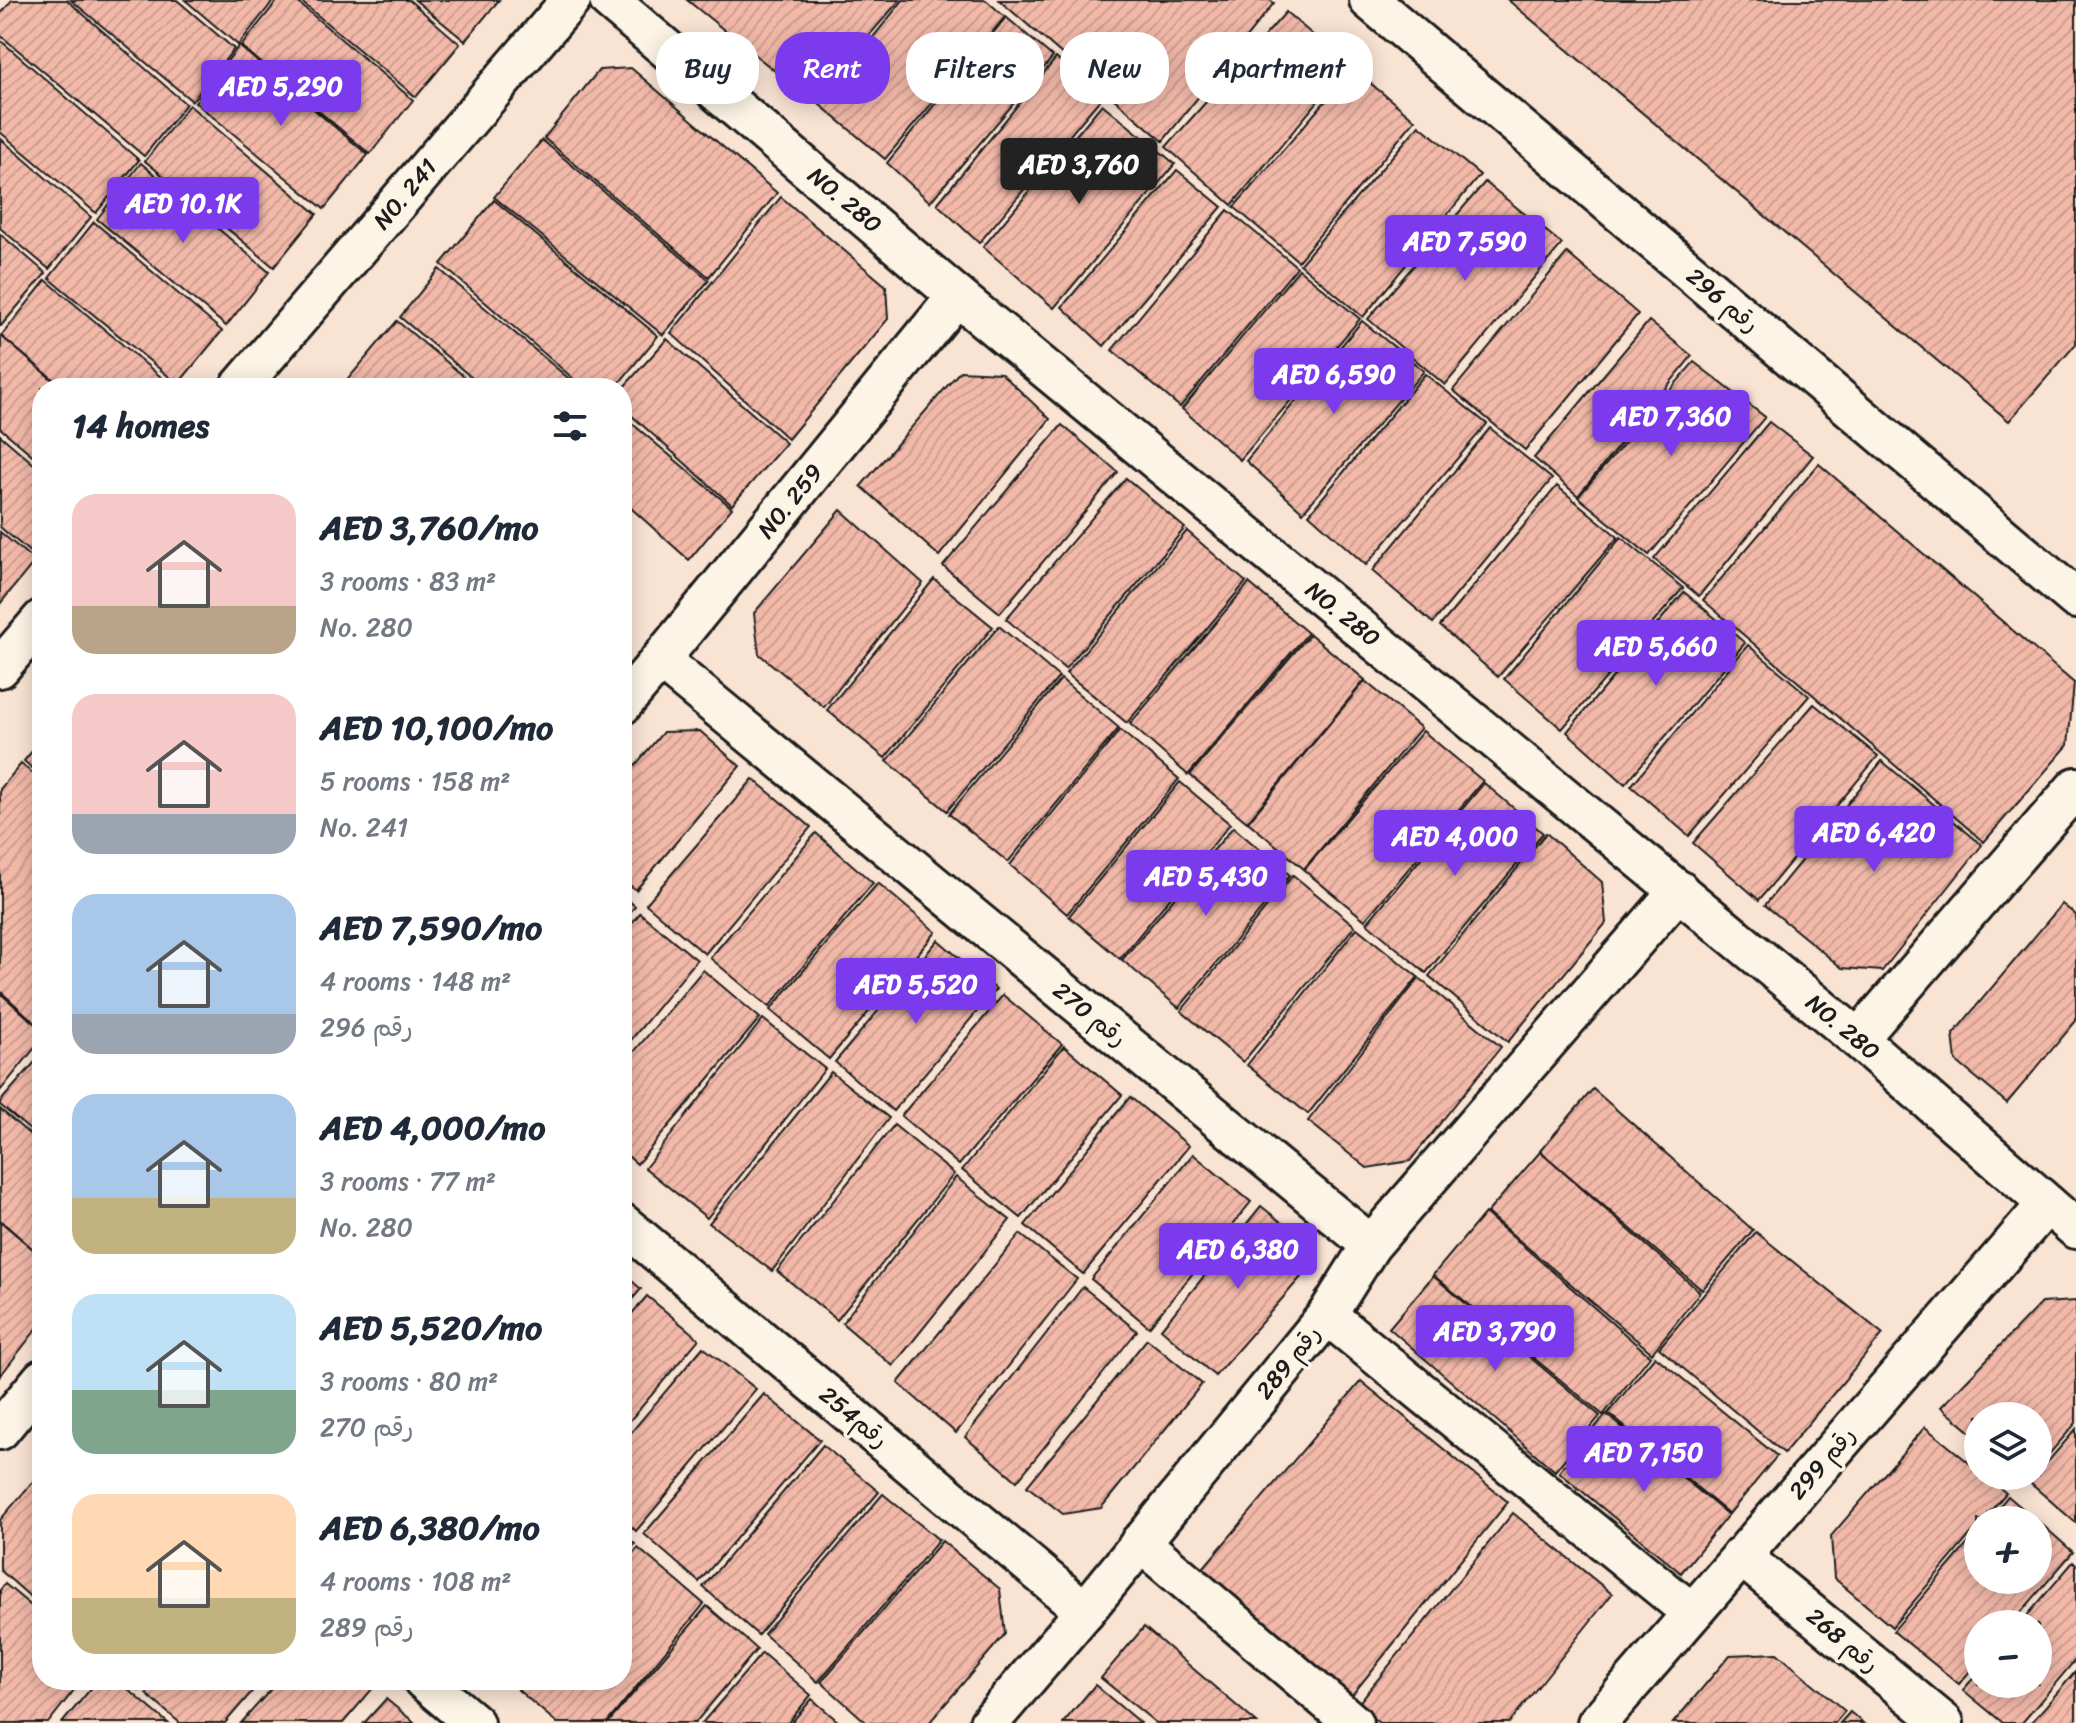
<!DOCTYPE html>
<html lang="en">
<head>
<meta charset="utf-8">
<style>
  :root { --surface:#fff; --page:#f6f6f7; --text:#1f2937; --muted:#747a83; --accent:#7c3aed }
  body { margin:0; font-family:Sriracha,"Playpen Sans Arabic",sans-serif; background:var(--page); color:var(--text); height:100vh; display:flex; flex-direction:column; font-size:30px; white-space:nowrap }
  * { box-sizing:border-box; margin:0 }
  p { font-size:26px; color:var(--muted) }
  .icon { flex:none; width:44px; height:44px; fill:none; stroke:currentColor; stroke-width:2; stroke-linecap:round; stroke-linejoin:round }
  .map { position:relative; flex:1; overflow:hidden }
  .sheet { position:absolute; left:32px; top:378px; width:600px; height:1312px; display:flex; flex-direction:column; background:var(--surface); border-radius:32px; box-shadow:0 4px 20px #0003 }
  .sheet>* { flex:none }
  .hud { position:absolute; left:656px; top:32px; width:760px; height:72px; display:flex; gap:16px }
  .tools { position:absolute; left:1964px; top:1402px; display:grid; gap:16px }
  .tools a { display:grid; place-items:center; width:88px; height:88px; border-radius:50%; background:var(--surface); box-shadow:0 4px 20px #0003; font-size:40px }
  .price { position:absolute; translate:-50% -68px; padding:0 18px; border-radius:8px; background:var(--accent); color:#fff; font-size:26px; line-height:52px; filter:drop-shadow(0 2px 4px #0008) }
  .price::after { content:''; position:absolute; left:50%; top:48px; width:24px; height:18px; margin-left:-12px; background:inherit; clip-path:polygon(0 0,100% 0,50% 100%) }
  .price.on { background:#222; color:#fff }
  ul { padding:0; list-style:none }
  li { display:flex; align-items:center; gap:24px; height:200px; padding:0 40px }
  li span { display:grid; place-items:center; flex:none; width:224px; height:160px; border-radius:24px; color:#555 }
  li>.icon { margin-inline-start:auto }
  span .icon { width:96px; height:96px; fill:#fffc; stroke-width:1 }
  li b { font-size:34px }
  h2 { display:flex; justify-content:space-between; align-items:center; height:96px; padding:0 40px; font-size:34px }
  .chip { padding:0 28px; border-radius:32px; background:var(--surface); box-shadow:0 4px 20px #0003; font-size:28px; line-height:72px }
  .chip.on { background:var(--accent); color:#fff }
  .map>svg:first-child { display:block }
</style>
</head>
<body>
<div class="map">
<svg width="2076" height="1723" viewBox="0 0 2076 1723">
  <defs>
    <pattern id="building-hatch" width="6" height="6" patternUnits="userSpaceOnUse" patternTransform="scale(2)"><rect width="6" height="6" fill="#f2b9a9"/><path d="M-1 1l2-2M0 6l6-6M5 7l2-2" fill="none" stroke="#cf9e91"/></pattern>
  </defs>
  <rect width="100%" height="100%" fill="#f9e3d3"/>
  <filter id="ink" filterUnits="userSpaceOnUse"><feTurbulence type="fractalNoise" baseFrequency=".0125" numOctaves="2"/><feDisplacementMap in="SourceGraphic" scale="16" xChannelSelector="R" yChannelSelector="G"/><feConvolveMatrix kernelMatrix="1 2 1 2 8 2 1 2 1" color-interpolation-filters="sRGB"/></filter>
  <g filter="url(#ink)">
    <g fill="url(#building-hatch)" stroke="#1c1c1c" stroke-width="2">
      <path d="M12 0H67L186 104 144 156 0 35V15Z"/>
      <path d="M71 0H177L234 49 192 101Z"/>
      <path d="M185 0H274L238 45Z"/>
      <path d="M278 0H295L413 100 370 154 241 46Z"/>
      <path d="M299 0H409L460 44 416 97Z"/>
      <path d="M415 0H499L465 41Z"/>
      <path d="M687 0H900L812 101Z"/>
      <path d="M903 0H986L1005 17 885 159 819 104Z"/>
      <path d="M999 0H1270L1274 3 1163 141Z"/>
      <path d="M1508 0H2076V344L2009 421Z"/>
      <path d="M1286 12 1348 65 1232 205 1166 147Z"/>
      <path d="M1006 17 1053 57 930 202 887 163Z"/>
      <path d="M0 40 139 160 96 213 0 132Z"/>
      <path d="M239 46 368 155 324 209 195 102Z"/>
      <path d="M1056 58 1102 97 979 243 937 204Z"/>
      <path d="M631 68 777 193 709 277 544 138 599 70Z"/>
      <path d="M1353 69 1415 120 1298 261 1234 207Z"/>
      <path d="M1102 104 1175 164 1054 308 983 247Z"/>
      <path d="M189 105 317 214 274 267 145 161Z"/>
      <path d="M1419 125 1480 175 1363 317 1300 264Z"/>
      <path d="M0 138 91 217 49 269 0 228Z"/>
      <path d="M542 140 709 280 663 335 494 197Z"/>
      <path d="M141 163 269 272 226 326 97 219Z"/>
      <path d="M1177 170 1222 207 1104 346 1062 307Z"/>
      <path d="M1485 182 1562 244 1445 385 1368 319Z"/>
      <path d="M781 197 886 286 888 319 788 439 671 333Z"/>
      <path d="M494 200 658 336 615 388H584L441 264Z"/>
      <path d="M1228 210 1297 267 1180 407 1112 350Z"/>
      <path d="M94 222 222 331 178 384 49 278Z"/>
      <path d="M0 234 46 273 1 326H0Z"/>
      <path d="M1567 253 1638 314 1525 450 1453 390Z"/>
      <path d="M439 269 580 388H484L400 317Z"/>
      <path d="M1299 269 1360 319 1240 460 1182 409Z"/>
      <path d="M46 280 174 388H64L1 336Z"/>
      <path d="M397 321 478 388H347L343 385Z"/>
      <path d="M1362 321 1424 371 1303 512 1246 461Z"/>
      <path d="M1649 321 1692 356 1578 496 1534 458Z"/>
      <path d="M1 336 62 388H42V463L0 428Z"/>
      <path d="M667 339 786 443 732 505 622 407V389Z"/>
      <path d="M1694 362 1765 417 1649 555 1578 497Z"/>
      <path d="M960 371 1001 373 1050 419 939 556 861 486Z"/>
      <path d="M1425 374 1487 424 1366 565 1309 514Z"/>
      <path d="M622 415 732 508 689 560 622 500Z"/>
      <path d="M1769 422 1813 456 1699 596 1654 559Z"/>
      <path d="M1062 425 1118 472 1000 613 943 566Z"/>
      <path d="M1490 428 1552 479 1433 623 1372 571Z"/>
      <path d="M0 435 42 471V552L37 558 0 527Z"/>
      <path d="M1819 464 2074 683 2068 745 1984 842 1703 600Z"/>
      <path d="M1126 478 1185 528 1065 669 1006 619Z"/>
      <path d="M1557 486 1618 537 1498 677 1440 626Z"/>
      <path d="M841 510 923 583 824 707 759 654 754 613Z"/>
      <path d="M1187 531 1246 582 1127 723 1066 673Z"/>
      <path d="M0 532 35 561 0 604Z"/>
      <path d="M1621 537 1683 588 1562 729 1504 679Z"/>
      <path d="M934 579 993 627 885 758 827 710Z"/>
      <path d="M1249 583 1308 633 1188 775 1130 724Z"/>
      <path d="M1684 592 1745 643 1625 784 1567 732Z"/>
      <path d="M999 626 1059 677 947 811 887 761Z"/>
      <path d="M1310 634 1365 680 1247 822 1190 775Z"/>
      <path d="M1748 645 1809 696 1689 836 1631 786Z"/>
      <path d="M1061 679 1119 728 1008 862 949 814Z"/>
      <path d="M1365 681 1421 728 1304 869 1248 822Z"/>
      <path d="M1814 704 1878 756 1759 900 1693 843Z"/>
      <path d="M1120 730 1179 779 1067 914 1010 865Z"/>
      <path d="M700 731 740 766 636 890 622 879V781L663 732Z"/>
      <path d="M1423 731 1483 781 1365 920 1304 870Z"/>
      <path d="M42 739V777L24 761Z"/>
      <path d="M1882 761 1982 845 1882 971 1842 968 1765 905Z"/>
      <path d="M21 764 42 781V1029L0 991V789Z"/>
      <path d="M753 779 811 827 705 954 646 904Z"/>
      <path d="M1180 782 1230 824 1120 959 1069 916Z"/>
      <path d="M1484 783 1543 833 1426 973 1367 923Z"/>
      <path d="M1233 827 1290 875 1179 1008 1122 960Z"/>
      <path d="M816 833 873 883 769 1007 710 958Z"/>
      <path d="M1546 833 1602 882 1606 923 1508 1042 1429 976Z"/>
      <path d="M1293 875 1355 926 1243 1062 1181 1011Z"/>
      <path d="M878 883 936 932 829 1059 770 1010Z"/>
      <path d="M622 895 635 906 622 923Z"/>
      <path d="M2062 904 2076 915V1021L2007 1103 1956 1061 1953 1034Z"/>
      <path d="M640 913 697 960 622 1051V935Z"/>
      <path d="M1357 928 1418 977 1308 1114 1247 1065Z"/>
      <path d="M938 940 996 989 893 1111 835 1062Z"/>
      <path d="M703 970 760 1018 637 1164 622 1151V1066Z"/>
      <path d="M1419 978 1501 1047 1410 1161 1367 1168 1308 1121Z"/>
      <path d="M0 993 42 1030V1039L0 1091Z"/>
      <path d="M1003 995 1062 1044 959 1165 901 1116Z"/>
      <path d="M763 1019 825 1069 707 1218 645 1168Z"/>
      <path d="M1064 1046 1122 1095 1021 1218 962 1170Z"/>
      <path d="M42 1054V1140L0 1105V1102Z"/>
      <path d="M831 1072 889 1118 772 1271 709 1223Z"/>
      <path d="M1593 1089 1753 1230 1702 1290 1540 1151Z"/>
      <path d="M1130 1097 1189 1146 1083 1274 1025 1225Z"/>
      <path d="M0 1109 42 1145V1257L0 1220Z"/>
      <path d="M894 1125 954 1174 837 1320 777 1271Z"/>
      <path d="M1540 1152 1700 1292 1652 1353 1487 1213Z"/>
      <path d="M1193 1154 1251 1202 1149 1327 1091 1279Z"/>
      <path d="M956 1177 1010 1220 893 1366 842 1323Z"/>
      <path d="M1261 1206 1306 1242 1301 1277 1215 1376 1161 1329Z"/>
      <path d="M1485 1213 1650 1356 1603 1415 1433 1275Z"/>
      <path d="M0 1221 42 1257V1322L0 1376Z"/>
      <path d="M1756 1232 1883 1334 1784 1453 1659 1348Z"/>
      <path d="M1020 1234 1077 1279 956 1433 898 1383Z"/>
      <path d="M622 1272 641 1289 622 1311Z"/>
      <path d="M1433 1276 1600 1416 1555 1471 1389 1328Z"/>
      <path d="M1083 1287 1137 1331 1017 1481 965 1437Z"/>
      <path d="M647 1296 699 1339 622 1430V1325Z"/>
      <path d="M2076 1301V1423L2038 1467V1416H1978V1438L1941 1407 2041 1303Z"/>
      <path d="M1147 1339 1202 1384 1101 1508 1063 1514 1027 1486Z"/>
      <path d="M703 1347 756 1389 636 1531 622 1518V1443Z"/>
      <path d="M1655 1356 1777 1456 1729 1514 1608 1413Z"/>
      <path d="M1361 1381 1508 1502 1348 1700 1199 1573Z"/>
      <path d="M764 1394 820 1440 699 1582 644 1534Z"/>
      <path d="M1606 1414 1728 1515 1681 1573 1559 1472Z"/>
      <path d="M1925 1427 1978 1470V1476H1986L2006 1493 1983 1520H1978V1526L1892 1627 1834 1578 1831 1536Z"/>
      <path d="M2076 1429V1523L2030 1483 2035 1476H2038V1473Z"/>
      <path d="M823 1445 879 1492 758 1635 703 1587Z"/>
      <path d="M42 1471V1607L0 1570V1520Z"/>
      <path d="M883 1494 939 1540 818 1682 764 1634Z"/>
      <path d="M2008 1496 2036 1520H1988Z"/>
      <path d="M1513 1513 1612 1594 1509 1723H1379L1357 1705Z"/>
      <path d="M2038 1521 2073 1552 2011 1624H1978V1662L1959 1684 1893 1631 1978 1532V1580H2038Z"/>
      <path d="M622 1533 635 1544 622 1559Z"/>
      <path d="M942 1541 1000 1589 1005 1634 929 1723H867L821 1682Z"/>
      <path d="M638 1548 704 1604 607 1723H557L518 1690 527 1680H622V1567Z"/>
      <path d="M2073 1562 2076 1565V1659L2022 1723H2003L1963 1690 1978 1673V1684H2038V1624H2020Z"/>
      <path d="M5 1584 42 1615V1680H82L48 1723H0V1590Z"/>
      <path d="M707 1606 757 1649 695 1723H608Z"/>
      <path d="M1144 1627 1257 1723H1156L1101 1678Z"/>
      <path d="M762 1653 811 1695 788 1723H702Z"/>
      <path d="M1777 1653 1845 1711 1835 1723H1673L1730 1655Z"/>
      <path d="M2076 1671V1723H2031Z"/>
      <path d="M98 1680H117L168 1723H62Z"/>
      <path d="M126 1680H148L139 1691Z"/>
      <path d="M159 1680H262L225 1723H180L146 1694Z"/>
      <path d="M279 1680H365L374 1687 343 1723H241Z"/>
      <path d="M1095 1685 1140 1723H1063Z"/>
      <path d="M386 1699 415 1723H364Z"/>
      <path d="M812 1699 840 1723H791Z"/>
      <path d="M1850 1712 1863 1723H1840Z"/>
    </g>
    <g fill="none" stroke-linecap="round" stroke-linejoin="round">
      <g stroke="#1c1c1c" stroke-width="44">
        <g id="minor">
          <path d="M609 0 957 296 1858 1039 2076 1229"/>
          <path d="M1369 0 2076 599"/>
          <path d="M239 388 571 0"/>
          <path d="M660 660 1371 1245"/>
          <path d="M0 668 42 619"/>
          <path d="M622 705 660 660 957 296"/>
          <path d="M1858 1039 2076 787"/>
          <path d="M622 1223 1085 1611"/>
          <path d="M1327 1315 1692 1613"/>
          <path d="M0 1430 42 1379"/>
          <path d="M1140 1542 1353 1723"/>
          <path d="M1741 1556 1944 1723"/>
          <path d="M423 1680 474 1723"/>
          <path d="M989 1723 1085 1611 1327 1315 1371 1245 1679 890"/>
          <path d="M1597 1723 2047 1204"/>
        </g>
      </g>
      <use href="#minor" stroke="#fcf5e5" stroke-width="38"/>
    </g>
  </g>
  <g text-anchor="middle" stroke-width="7" stroke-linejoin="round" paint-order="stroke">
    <g font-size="24" fill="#1c1c1c" stroke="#fcf5e5">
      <text transform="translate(405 194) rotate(-50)" y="8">NO. 241</text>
      <text transform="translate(845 200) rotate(40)" y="8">NO. 280</text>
      <text transform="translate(1723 300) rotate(40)" y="8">رقم 296</text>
      <text transform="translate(790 501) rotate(-51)" y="8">NO. 259</text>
      <text transform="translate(1343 614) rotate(39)" y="8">NO. 280</text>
      <text transform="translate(1090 1014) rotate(39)" y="8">رقم 270</text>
      <text transform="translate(1843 1027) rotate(40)" y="8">NO. 280</text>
      <text transform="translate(1288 1362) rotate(-51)" y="8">رقم 289</text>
      <text transform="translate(854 1417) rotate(40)" y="8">رقم254</text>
      <text transform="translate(1822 1463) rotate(-49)" y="8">رقم 299</text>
      <text transform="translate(1843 1640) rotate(40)" y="8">رقم 268</text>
    </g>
  </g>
</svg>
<div class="tools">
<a><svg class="icon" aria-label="layers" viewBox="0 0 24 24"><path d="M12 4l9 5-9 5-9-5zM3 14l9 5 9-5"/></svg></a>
<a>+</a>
<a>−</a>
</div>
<b class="price" style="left:281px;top:128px">AED 5,290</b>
<b class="price on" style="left:1079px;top:206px">AED 3,760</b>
<b class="price" style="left:183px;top:245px">AED 10.1K</b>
<b class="price" style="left:1465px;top:283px">AED 7,590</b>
<b class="price" style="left:1334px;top:416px">AED 6,590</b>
<b class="price" style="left:1671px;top:458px">AED 7,360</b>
<b class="price" style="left:1656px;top:688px">AED 5,660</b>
<b class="price" style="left:1874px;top:874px">AED 6,420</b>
<b class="price" style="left:1455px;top:878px">AED 4,000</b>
<b class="price" style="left:1206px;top:918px">AED 5,430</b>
<b class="price" style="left:916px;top:1026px">AED 5,520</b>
<b class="price" style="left:1238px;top:1291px">AED 6,380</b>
<b class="price" style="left:1495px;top:1373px">AED 3,790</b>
<b class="price" style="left:1644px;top:1494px">AED 7,150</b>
<div class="hud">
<a class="chip">Buy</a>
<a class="chip on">Rent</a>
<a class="chip">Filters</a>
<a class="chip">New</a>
<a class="chip">Apartment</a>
</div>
<section class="sheet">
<h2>14 homes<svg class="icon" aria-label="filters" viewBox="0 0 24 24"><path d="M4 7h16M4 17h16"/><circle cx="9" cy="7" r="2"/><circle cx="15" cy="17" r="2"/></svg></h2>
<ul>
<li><span style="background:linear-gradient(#f6c9c9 70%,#b9a48a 0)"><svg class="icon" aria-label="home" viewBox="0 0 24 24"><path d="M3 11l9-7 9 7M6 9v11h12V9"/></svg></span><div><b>AED 3,760/mo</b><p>3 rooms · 83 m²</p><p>No. 280</p></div></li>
<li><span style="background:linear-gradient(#f6c9c9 75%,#9aa5b1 0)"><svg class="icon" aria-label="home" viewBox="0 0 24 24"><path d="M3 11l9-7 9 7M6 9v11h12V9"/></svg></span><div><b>AED 10,100/mo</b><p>5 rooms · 158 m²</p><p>No. 241</p></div></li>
<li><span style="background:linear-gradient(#a9c7e8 75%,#9aa5b1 0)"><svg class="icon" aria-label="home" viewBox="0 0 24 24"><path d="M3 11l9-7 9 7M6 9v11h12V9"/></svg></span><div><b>AED 7,590/mo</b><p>4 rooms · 148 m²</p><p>رقم 296</p></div></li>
<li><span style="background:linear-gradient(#a9c7e8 65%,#c2b280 0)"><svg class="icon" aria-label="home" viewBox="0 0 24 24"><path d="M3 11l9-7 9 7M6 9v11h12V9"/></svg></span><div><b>AED 4,000/mo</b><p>3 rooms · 77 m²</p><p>No. 280</p></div></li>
<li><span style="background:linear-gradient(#bfe0f5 60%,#7fa58c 0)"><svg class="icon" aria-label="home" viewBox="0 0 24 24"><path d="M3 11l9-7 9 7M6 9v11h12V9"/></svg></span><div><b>AED 5,520/mo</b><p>3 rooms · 80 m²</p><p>رقم 270</p></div></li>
<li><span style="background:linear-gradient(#ffd9b3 65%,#c2b280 0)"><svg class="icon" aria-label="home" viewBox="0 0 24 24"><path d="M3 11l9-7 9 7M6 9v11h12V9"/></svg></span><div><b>AED 6,380/mo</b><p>4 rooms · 108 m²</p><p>رقم 289</p></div></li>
</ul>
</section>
</div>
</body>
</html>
